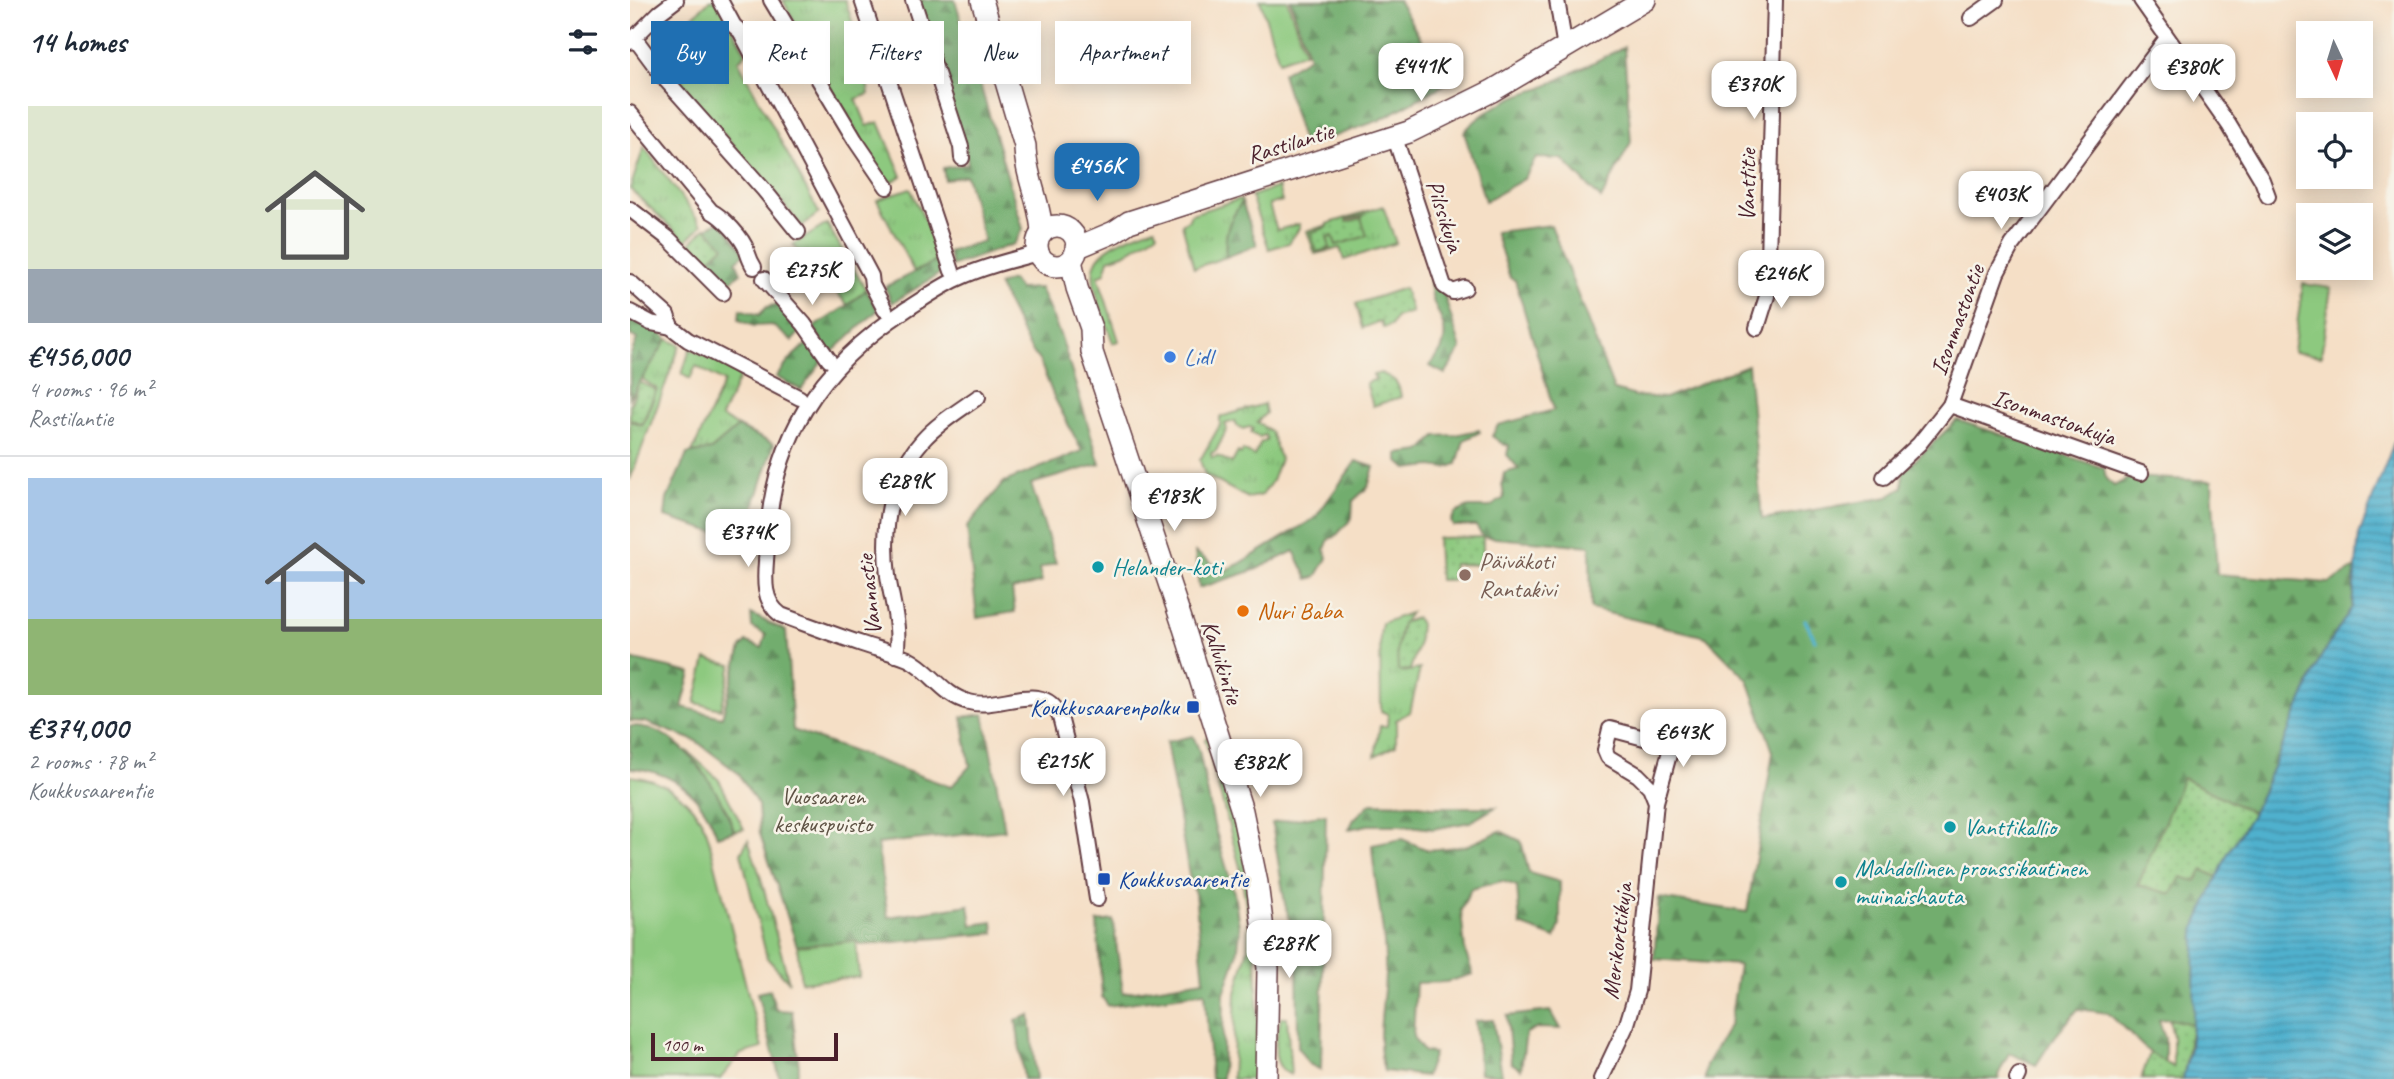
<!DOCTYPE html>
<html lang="en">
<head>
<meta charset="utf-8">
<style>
  :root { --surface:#fff; --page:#f2f2f3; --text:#1f2937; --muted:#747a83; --line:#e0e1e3; --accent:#1f6fb2 }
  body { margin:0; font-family:Caveat,sans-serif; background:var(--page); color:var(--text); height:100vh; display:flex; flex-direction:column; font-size:26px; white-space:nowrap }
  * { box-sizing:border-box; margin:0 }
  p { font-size:23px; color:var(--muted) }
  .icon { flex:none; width:38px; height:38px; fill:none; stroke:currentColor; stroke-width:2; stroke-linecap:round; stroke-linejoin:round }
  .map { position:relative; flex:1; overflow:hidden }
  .side { display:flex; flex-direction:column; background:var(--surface); width:630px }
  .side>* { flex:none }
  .top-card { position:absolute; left:21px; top:21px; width:665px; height:63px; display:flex; gap:14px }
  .needle { width:46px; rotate:176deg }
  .controls { position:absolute; left:1666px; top:21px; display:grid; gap:14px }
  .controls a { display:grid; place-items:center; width:77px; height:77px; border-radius:0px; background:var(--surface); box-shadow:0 4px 18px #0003; font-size:35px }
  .scale { position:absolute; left:21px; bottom:18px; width:187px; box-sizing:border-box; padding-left:7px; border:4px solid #4a1f2b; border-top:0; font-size:19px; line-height:24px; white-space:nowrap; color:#4a1f2b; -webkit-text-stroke:5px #f7f3e8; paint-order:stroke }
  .price { position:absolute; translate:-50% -60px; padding:0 16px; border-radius:14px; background:#fff; color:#222; font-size:23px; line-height:46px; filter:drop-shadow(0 2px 4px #0008) }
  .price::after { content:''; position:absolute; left:50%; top:42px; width:21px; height:16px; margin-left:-10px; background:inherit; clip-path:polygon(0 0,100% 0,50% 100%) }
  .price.selected { background:var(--accent); color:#fff }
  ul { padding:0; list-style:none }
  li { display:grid; align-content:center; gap:14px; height:371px; padding:0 28px }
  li+li { border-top:2px solid var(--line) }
  li span { display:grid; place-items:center; height:217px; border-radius:0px; color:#555 }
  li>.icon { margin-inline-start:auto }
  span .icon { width:126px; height:126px; fill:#fffc; stroke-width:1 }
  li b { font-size:30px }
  h2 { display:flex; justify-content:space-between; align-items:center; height:84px; padding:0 28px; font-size:30px }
  .chip { padding:0 24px; border-radius:0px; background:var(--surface); box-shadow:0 4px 18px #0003; font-size:24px; line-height:63px }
  .chip.selected { background:var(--accent); color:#fff }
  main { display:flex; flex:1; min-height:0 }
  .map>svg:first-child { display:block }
</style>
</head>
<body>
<main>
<section class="side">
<h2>14 homes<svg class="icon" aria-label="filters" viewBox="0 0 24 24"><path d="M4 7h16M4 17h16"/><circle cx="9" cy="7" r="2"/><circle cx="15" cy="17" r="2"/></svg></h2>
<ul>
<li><span style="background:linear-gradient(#dfe7d0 75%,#9aa5b1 0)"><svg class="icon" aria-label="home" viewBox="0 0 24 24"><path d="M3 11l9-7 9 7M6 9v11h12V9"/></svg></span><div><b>€456,000</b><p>4 rooms · 96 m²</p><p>Rastilantie</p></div></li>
<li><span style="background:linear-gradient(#a9c7e8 65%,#8fb573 0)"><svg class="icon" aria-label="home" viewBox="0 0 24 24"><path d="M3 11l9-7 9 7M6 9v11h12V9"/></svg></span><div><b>€374,000</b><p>2 rooms · 78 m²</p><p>Koukkusaarentie</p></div></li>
</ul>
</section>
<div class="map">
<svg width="1764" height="1079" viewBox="0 0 1764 1079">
  <defs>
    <pattern id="grass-tufts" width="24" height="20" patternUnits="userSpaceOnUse" patternTransform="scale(1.75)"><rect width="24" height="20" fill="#8dc97f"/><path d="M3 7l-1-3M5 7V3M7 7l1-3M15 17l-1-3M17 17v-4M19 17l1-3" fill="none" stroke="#7bac6e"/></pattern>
    <pattern id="forest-firs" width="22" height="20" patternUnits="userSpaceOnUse" patternTransform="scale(1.75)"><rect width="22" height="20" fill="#72ad6e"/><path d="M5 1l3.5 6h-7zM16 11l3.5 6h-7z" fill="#608c5b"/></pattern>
    <pattern id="park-dots" width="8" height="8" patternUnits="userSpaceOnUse" patternTransform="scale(1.75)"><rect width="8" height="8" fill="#8dc97f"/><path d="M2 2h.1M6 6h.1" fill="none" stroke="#7bac6e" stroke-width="1.8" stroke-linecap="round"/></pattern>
    <pattern id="water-rules" width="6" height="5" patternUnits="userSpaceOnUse" patternTransform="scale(1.75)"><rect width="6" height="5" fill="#4fb1ce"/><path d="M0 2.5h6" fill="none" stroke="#448fa7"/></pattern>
  </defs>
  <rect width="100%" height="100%" fill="#f7f3e8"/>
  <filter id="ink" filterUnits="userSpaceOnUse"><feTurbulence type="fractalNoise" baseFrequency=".0143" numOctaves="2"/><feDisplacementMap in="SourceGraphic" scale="14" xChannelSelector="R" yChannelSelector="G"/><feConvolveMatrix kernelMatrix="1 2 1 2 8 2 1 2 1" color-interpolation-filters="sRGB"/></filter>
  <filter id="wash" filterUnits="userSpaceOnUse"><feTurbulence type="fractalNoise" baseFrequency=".00686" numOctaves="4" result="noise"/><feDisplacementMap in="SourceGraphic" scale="28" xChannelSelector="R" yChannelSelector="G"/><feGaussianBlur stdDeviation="1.57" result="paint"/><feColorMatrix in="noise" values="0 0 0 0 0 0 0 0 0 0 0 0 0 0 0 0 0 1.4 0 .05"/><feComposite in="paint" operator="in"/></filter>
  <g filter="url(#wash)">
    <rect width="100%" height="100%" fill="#f5dfc6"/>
    <g fill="url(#grass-tufts)" stroke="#6c7455" stroke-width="2" fill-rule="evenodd">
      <path d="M80 0H87L116 53 108 61 189 213 172 226 25 53Z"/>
      <path d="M153 0H215L233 54 239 94 226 99 237 126 249 122 272 176 258 184 185 63Z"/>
      <path d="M14 147 72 225 56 241 0 189Z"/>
      <path d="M648 187 652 201 639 205 647 230 669 224 670 227 659 243 639 249 621 196Z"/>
      <path d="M280 188 312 258 284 272 247 200Z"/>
      <path d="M610 199 612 202C598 222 594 232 596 257L564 268 552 224 559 219 561 214Z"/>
      <path d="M753 206 766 243 714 260 710 248 685 254 677 231 698 225V227L681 233 700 248 697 238 703 236 706 245 736 236 731 218 734 215 716 220V218Z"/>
      <path d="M197 224 236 290 218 305 163 245Z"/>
      <path d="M525 227 528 233 494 254 479 259 475 273 468 276 489 341 483 343C459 271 442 255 525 227Z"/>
      <path d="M37 339 50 345 0 480V421L13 425 27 389 12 379Z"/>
      <path d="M60 349 112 372 91 417 108 427 81 450 62 453 94 382 66 366 60 379 52 374Z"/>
      <path d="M634 404 636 413 627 422 641 432 650 459 642 481 632 495 618 498 575 475 570 460 590 425V417ZM605 421 607 426 613 429 619 427 623 428 621 433 629 437 635 435 637 440 631 442 624 456 613 450 611 454 608 452 602 463 587 456 582 458 581 453 586 451 597 429 595 424Z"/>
      <path d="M780 613C765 632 767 649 772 672L790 669 780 712 766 720V745L745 756 750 726H757L758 714 751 711 750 636 752 623Z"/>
      <path d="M578 736C590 775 604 814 613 855 629 929 628 1004 627 1079H602L606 993 618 948 619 924 610 867 575 739Z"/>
      <path d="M56 750 89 780 114 829 104 831 97 811Z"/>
      <path d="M118 840 130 875 159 982 137 958 111 853Z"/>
      <path d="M651 1017H657L661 1075C637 1065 647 1037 651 1017Z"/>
    </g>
    <g fill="url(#forest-firs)" stroke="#5e664c" stroke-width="2">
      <path d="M286 0H325L393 229 384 244 322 266 318 252 354 241 336 175 315 180 313 168 338 164 336 152Z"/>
      <path d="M660 0H768L817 83 750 120 674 147 652 73 679 57Z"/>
      <path d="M994 47 1001 142 971 199 932 159 906 158 894 179 855 201 834 132C851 112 884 94 910 89Z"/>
      <path d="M612 202 627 245 596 257C594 232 598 222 612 202Z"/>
      <path d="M91 221 115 253 106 261 111 273 95 285 54 250 61 244 78 261 94 246 76 228Z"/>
      <path d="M921 225 984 390 1006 396 1035 398 1118 365 1132 519 1258 497 1273 487V472L1327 420 1474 468 1476 479 1484 486 1501 477 1582 481 1587 574 1699 583 1725 568 1722 607 1691 657 1623 813 1553 779 1509 884 1550 877 1572 870 1588 877 1562 1024 1539 1019 1529 1020 1535 1039V1063L1520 1053 1478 1013 1448 1009 1423 1039 1406 1065 1379 1053 1368 1075 1369 1079H1075L1076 1065 1100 1024 1109 965 1024 959 1029 898 1117 912 1143 752 1118 680 1076 637 961 609 960 546 853 537 846 526H823L821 521 825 513 839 507H860L874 498 872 483 874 473 889 469 877 455 879 445H874L862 436 868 425 924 410 885 280 880 278 865 232Z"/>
      <path d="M312 258 317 269 262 303 255 287Z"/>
      <path d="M807 278 814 294 831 349 815 374 800 366C803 358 810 355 812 348 819 329 810 318 804 303 801 297 801 287 800 280Z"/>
      <path d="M382 280 389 289 410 288 431 337 470 464 401 484 426 563 409 569 412 582 382 590 385 612 347 618 337 527 374 482 452 451 424 397 410 362 398 345 368 285Z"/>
      <path d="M236 290 248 310 199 355 184 327 218 305Z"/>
      <path d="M148 304 170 332 162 341 142 325 124 326 109 320 110 309 129 315 137 307Z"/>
      <path d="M0 315 25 327 37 339 0 398V357L7 339 0 335Z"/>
      <path d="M183 339 194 359 171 390 146 377 164 355Z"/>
      <path d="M108 427 144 444 113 541 35 517 37 499 57 454 81 450Z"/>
      <path d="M849 430 850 432 834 440 827 464 816 468 802 466 777 469 768 461V454L791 451 806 436 825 435Z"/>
      <path d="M726 461 744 467 738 487 723 501 722 518 705 537 699 539 695 549 697 558 686 577 678 579 664 551 625 570 569 588 565 552 593 571 609 564 685 518Z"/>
      <path d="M121 614 156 631 163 730 321 787 340 766 332 717 354 714 375 830 247 844 258 917 339 905 342 925 363 922 364 933 231 945 226 941 167 946 130 834 128 805 108 773 66 741 15 722 0 721V659L61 673 52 707 92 717 111 648 117 642 132 648 136 635 122 627Z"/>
      <path d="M0 726C50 724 90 790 104 831L87 836C74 796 43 771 0 768Z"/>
      <path d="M563 736 569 750 584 825 604 893 610 932 607 955 594 994 592 1079H581L575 992 478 1006 472 997 467 922 483 920 493 993 574 980 565 894 559 875 536 742Z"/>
      <path d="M741 803 783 804 801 807H866L840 822 803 829 771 825H738L719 829 724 819Z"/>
      <path d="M696 814 691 1070 679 1064 668 1048 667 945 655 904 642 823Z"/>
      <path d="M870 831 891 841 899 873 930 882V925L925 938 890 925 887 886 872 881 841 889 831 910 835 951 843 974 816 982 786 983 783 1037 794 1052 804 1053 796 1076 754 1071C745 1038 754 1007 755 974 757 934 744 887 742 845L772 839 798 850 836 846Z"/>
      <path d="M140 990 146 1010 162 1011 169 1067 166 1079H150L127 993Z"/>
      <path d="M920 1011 930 1029 908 1028 896 1033 891 1069 881 1063 877 1016Z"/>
      <path d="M400 1015 406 1079H394L386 1020Z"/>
      <path d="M863 1020 872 1075 850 1073 845 1021Z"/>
    </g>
    <g fill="url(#park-dots)" stroke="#6c7455" stroke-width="2">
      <path d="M716 218 717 222 731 218 737 236 706 245 703 236 697 237 700 248 687 252 681 233 698 227 697 224Z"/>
      <path d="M76 228 94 246 78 261 60 243Z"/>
      <path d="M774 288 782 312 766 317 761 326 753 328 751 321 733 328 726 304Z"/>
      <path d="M751 373C764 379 769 381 771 397L743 406 736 383 746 379 743 375Z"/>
      <path d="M9 382 26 390 12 424 0 419V406Z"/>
      <path d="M853 537V565L823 564 822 580H809L807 538Z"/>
      <path d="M786 618 790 623 788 645 780 670 768 671 767 648 772 623Z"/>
      <path d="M1553 778 1623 813 1598 853 1588 877 1573 870 1566 881 1551 877 1542 894 1508 885Z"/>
      <path d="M1539 1019 1562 1024 1553 1079H1511L1520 1053 1543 1067V1036Z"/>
    </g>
    <g fill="#8dc97f" stroke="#6c7455" stroke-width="2">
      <path d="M630 0H657L675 52 649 61Z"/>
      <path d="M1673 284 1701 288 1691 356 1663 352Z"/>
      <path d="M76 659 102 665 91 709 65 703Z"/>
      <path d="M0 776C34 779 64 800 77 832L132 1048 111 1054 90 1079H0Z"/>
      <path d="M226 941 229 977 171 982 167 946Z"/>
    </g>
    <path fill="url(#water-rules)" stroke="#4c687c" stroke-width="2" d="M1764 442V1079H1553L1560 1048 1564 1005 1565 928 1598 853 1623 813 1691 657 1722 607 1729 535Z"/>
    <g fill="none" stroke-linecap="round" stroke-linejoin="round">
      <path stroke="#4fb1ce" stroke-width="3.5" d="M1175 620 1185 640"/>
    </g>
  </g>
  <g filter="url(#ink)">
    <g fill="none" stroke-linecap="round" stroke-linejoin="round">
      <g stroke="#643c42" stroke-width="18">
        <g id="street">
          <path d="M90 0 104 26 110 31 241 276 242 285 255 310"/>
          <path d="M141 0 225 140 257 187"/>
          <path d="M232 0 322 271"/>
          <path d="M283 0 331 147 332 158"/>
          <path d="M927 0 935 48"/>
          <path d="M1511 0 1599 125 1632 180 1638 196"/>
          <path d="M1341 18 1366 0"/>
          <path d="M0 42 29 13 46 0"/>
          <path d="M9 44 35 79 134 190 168 232"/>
          <path d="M0 113 81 211C93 217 113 238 117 251 119 257 120 261 124 267"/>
          <path d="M765 138 814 286 823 292 835 288"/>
          <path d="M0 209 39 239 93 293"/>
          <path d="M408 253C381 260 353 267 327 279 310 287 293 299 277 309 188 367 141 440 137 546 136 571 129 599 151 615 178 625 205 635 232 644 247 649 263 653 278 659 301 670 313 696 339 702 369 711 414 678 430 717L452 802 467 899"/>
          <path d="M134 279 174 324 199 360"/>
          <path d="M0 282 37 315 41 327"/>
          <path d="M0 312 21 323 41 327 58 340 170 398"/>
          <path d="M1127 328 1137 296 1145 0"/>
          <path d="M1320 405 1511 473"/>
          <path d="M1254 477 1289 444 1320 405 1367 273 1382 245 1537 38"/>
          <path d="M266 655C271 628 262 603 258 576 252 527 259 478 293 440 308 423 330 410 348 397"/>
          <path d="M971 1079 997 1024 1007 991 1026 802 1040 751 1037 744 980 729 975 750 978 757 1008 775 1020 787 1026 802"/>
          <path d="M1387 1079 1389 1075"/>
        </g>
      </g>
      <g stroke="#643c42" stroke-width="24">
        <g id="secondary">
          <path d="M352 0 395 146C395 176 411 203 412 233"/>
          <circle cx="427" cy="246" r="20"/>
          <path d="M446 248 484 232 499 222 779 132 862 91 1015 0"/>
          <path d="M441 260 447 288 461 328 462 352 554 628 612 811 627 883 638 968 636 1079"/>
        </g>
      </g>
      <use href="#street" stroke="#fff" stroke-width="14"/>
      <use href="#secondary" stroke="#fff" stroke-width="21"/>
    </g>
  </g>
  <circle fill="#3f7fe0" stroke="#f7f3e8" stroke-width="2.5" cx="540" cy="357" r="7"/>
  <g fill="#0f9aa8" stroke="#f7f3e8" stroke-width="2.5">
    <circle cx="468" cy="567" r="7"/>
    <circle cx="1320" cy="827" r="7"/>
    <circle cx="1211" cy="882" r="7"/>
  </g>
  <circle fill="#8d6e63" stroke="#f7f3e8" stroke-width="2.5" cx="835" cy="575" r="7"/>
  <circle fill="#e8710a" stroke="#f7f3e8" stroke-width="2.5" cx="613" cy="611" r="7"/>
  <g fill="#1a4fb4" stroke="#f7f3e8" stroke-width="2.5">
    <rect x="556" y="700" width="14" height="14" rx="3.5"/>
    <rect x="467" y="872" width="14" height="14" rx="3.5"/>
  </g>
  <g text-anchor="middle" stroke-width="5" stroke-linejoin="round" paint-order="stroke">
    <g font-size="24" fill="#4a1f2b" stroke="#f7f3e8">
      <text transform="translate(660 143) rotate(-17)" y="8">Rastilantie</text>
      <text transform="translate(1117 185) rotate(-89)" y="8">Vanttitie</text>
      <text transform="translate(815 216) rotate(72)" y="8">Pilssikuja</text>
      <text transform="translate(1327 320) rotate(-70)" y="8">Isonmastontie</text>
      <text transform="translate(1424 417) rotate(19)" y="8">Isonmastonkuja</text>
      <text transform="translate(239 595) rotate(-96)" y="8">Vannastie</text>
      <text transform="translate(592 662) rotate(72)" y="8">Kallvikintie</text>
      <text transform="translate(987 941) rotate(-83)" y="8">Merikorttikuja</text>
    </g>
    <g font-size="24" fill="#366cbe" stroke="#f7f3e8" text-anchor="start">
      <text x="554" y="365">Lidl</text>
    </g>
    <g font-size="24" fill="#785e54" stroke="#f7f3e8" text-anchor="start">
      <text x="849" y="569">Päiväkoti<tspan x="849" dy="28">Rantakivi</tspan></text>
    </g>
    <g font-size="24" fill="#0d838f" stroke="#f7f3e8" text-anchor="start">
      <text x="482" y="575">Helander-koti</text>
      <text x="1334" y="835">Vanttikallio</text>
      <text x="1225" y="876">Mahdollinen pronssikautinen<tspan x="1225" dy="28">muinaishauta</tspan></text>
    </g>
    <g font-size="24" fill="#c56008" stroke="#f7f3e8" text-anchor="start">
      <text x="627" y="619">Nuri Baba</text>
    </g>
    <g font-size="24" fill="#164399" stroke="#f7f3e8" text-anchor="end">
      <text x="549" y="715">Koukkusaarenpolku</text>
      <text x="488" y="887" text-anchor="start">Koukkusaarentie</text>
    </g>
    <g font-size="24" fill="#5e5244" stroke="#f7f3e8">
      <text x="193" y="804">Vuosaaren<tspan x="193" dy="28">keskuspuisto</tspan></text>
    </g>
  </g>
</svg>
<div class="controls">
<a><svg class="needle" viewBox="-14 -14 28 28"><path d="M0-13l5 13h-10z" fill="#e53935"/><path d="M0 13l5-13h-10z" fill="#747a83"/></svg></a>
<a><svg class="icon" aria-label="locate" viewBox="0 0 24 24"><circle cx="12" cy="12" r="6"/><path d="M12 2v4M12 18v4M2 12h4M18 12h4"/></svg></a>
<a><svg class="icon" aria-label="layers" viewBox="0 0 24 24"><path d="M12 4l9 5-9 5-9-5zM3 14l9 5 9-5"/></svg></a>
</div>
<div class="scale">100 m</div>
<b class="price" style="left:791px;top:103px">€441K</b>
<b class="price" style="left:1563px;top:104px">€380K</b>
<b class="price" style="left:1124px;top:121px">€370K</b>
<b class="price selected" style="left:467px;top:203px">€456K</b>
<b class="price" style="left:1371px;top:231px">€403K</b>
<b class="price" style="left:182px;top:307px">€275K</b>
<b class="price" style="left:1151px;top:310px">€246K</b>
<b class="price" style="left:275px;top:518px">€289K</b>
<b class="price" style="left:544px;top:533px">€183K</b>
<b class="price" style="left:118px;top:569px">€374K</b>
<b class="price" style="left:1053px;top:769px">€643K</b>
<b class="price" style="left:433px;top:798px">€215K</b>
<b class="price" style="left:630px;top:799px">€382K</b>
<b class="price" style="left:659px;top:980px">€287K</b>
<div class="top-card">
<a class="chip selected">Buy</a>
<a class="chip">Rent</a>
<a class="chip">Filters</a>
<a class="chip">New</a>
<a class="chip">Apartment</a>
</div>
</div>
</main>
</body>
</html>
